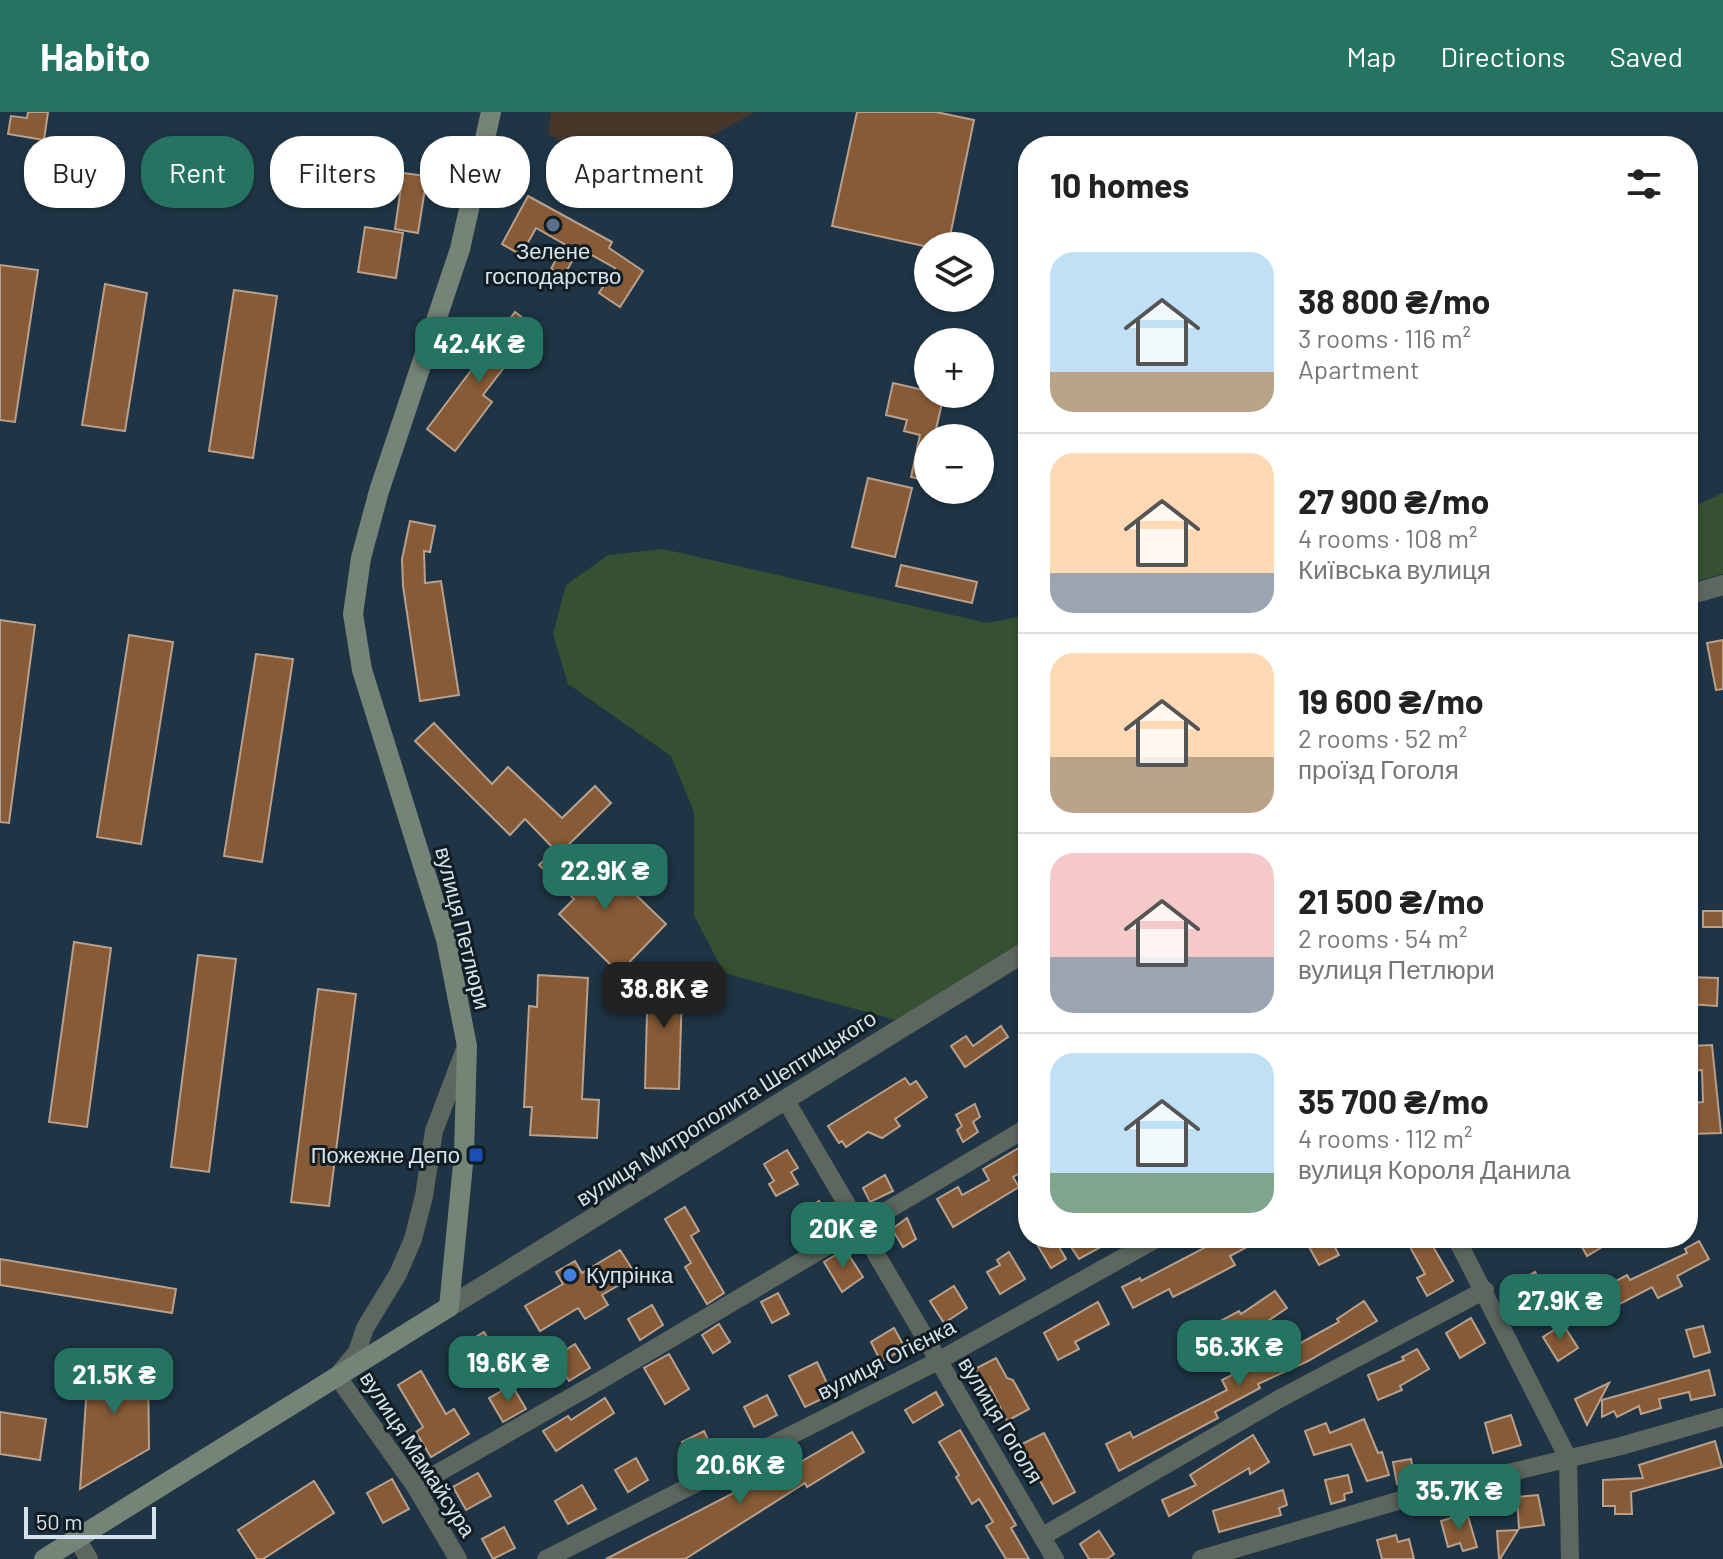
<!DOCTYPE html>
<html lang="en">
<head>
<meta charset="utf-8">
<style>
  :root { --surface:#fff; --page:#f6f6f6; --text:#222; --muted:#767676; --line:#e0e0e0; --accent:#257361 }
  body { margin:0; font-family:Barlow,sans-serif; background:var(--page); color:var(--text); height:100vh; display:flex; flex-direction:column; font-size:30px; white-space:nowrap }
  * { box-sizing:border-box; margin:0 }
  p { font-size:26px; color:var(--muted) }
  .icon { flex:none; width:44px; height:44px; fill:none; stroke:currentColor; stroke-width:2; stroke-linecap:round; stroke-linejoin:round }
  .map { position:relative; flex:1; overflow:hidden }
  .details { position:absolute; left:1018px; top:24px; width:680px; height:1112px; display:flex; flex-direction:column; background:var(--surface); border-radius:32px; box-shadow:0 2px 6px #0004 }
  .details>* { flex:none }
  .banner { position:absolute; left:24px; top:24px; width:760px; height:72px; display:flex; gap:16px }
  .buttons { position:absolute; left:914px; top:120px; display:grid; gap:16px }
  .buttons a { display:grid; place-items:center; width:80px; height:80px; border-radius:50%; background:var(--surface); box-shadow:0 2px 6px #0004; font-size:40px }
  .scale { position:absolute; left:24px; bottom:20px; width:132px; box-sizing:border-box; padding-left:8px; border:4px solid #d5e3ed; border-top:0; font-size:22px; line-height:28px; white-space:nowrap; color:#d5e3ed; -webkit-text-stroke:6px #121c23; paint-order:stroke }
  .price { position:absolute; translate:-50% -68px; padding:0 18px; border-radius:16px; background:var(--accent); color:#fff; font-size:26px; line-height:52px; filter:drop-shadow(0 2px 4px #0008) }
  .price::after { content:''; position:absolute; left:50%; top:48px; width:24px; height:18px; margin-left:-12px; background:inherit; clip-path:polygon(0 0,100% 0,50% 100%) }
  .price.on { background:#222; color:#fff }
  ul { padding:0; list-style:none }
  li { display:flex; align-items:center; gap:24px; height:200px; padding:0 32px }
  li+li { border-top:2px solid var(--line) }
  li span { display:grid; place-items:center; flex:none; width:224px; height:160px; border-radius:24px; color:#555 }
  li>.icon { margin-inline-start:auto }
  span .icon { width:96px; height:96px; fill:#fffc; stroke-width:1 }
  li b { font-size:34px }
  h2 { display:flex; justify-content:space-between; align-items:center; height:96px; padding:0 32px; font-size:34px }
  .pill { padding:0 28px; border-radius:32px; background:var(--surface); box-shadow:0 2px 6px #0004; font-size:28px; line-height:72px }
  .pill.on { background:var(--accent); color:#fff }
  header { display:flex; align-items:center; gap:48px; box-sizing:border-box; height:112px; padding:0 40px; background:var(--accent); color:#fff }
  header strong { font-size:38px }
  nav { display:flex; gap:44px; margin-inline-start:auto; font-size:28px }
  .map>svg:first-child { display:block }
</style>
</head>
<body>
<header>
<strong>Habito</strong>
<nav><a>Map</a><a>Directions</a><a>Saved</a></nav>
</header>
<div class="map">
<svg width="1723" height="1447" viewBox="0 0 1723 1447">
  <rect width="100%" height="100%" fill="#1f3545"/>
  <path fill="#46372a" d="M551 0H755L631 67 548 22Z"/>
  <g fill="#355132">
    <path d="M1723 381V462L1688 471V397Z"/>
    <path d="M663 437 987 511 1028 503V827L896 908 724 861 694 803V700L671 644 568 572 553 522 566 473 608 443Z"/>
  </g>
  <g fill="#875b37" stroke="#b9a08d" stroke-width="2">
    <path d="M28 0H48L44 28 8 22 11 4 27 6Z"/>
    <path d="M857 0H936L974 8 948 134H924L832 114Z"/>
    <path d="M403 61 427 64 418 121 395 117Z"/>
    <path d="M528 84 612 130 609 136 643 159 620 195 599 181 615 156 579 136 564 164 551 157 564 132 536 116 521 143 502 132Z"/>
    <path d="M365 115 403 121 396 166 358 160Z"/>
    <path d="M0 153 38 158 15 310 0 308Z"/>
    <path d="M105 172 147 181 125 319 82 313Z"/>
    <path d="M234 178 277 184 253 346 209 339Z"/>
    <path d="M515 200 535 215 483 283 492 290 455 339 427 317Z"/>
    <path d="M893 271 928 279V282H944L934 326H928L924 368 911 365 920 323 904 319 907 308 886 303Z"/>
    <path d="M868 366 912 376 895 445 852 435Z"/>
    <path d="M410 409 435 414 430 440 424 439 425 471 441 469 459 583 420 589 403 474 402 447Z"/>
    <path d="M901 453 977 470 972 491 896 474Z"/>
    <path d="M0 508 35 513 9 711 0 710Z"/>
    <path d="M129 523 173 530 141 732 97 725Z"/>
    <path d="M1723 528V577L1716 578 1707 531Z"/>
    <path d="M256 542 293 547 262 750 224 744Z"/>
    <path d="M434 611 492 672 508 655 562 706 595 674 611 691 559 742 525 707 510 723 415 629Z"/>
    <path d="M554 738 586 769 603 751 666 812 619 861 559 802 574 787 539 753Z"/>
    <rect x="1703" y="799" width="20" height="16"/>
    <path d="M74 830 111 836 87 1015 49 1010Z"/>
    <path d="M198 843 236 847 209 1060 171 1055Z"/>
    <path d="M538 863 588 866 582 987 599 988 597 1026 530 1023 532 995H524L529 894 537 895Z"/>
    <path d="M648 863 690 864V880H682L679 977 645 976Z"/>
    <path d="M1688 865 1718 866 1717 894 1688 892Z"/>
    <path d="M318 877 356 882 329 1094 291 1090Z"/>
    <path d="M1001 914 1008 925 965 955 951 934 966 924 973 934Z"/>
    <path d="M1712 933 1721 1021 1693 1022 1692 991 1703 990 1702 958 1690 959 1689 934Z"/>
    <path d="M905 966 910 973 916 969 927 985 895 1007 900 1014 882 1026 868 1020 846 1035 842 1029 839 1031 828 1014Z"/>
    <path d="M975 992 980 1005 973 1010 978 1020 963 1030 957 1018 962 1014 956 1003Z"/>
    <path d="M1022 1034 1028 1043V1056L1013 1065 1019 1075 953 1115 937 1087 958 1075 962 1083 989 1068 983 1057Z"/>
    <path d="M787 1038 798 1056 791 1060 798 1072 776 1084 769 1072 774 1069 764 1052Z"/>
    <path d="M885 1063 893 1079 870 1090 863 1076Z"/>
    <path d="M819 1089 833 1109 805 1127 793 1107Z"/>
    <path d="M685 1095 699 1119 691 1124 724 1181 707 1192 685 1155 691 1151 665 1107Z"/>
    <path d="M907 1106 916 1127 903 1135 892 1117Z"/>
    <path d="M1054 1126 1066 1147 1051 1156 1038 1134Z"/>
    <path d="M1086 1126H1117L1079 1147 1071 1135Z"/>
    <path d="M1223 1126H1264L1230 1144 1235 1153 1197 1173 1173 1185 1169 1177 1133 1196 1122 1175 1140 1166 1141 1169Z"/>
    <path d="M1320 1126H1330L1339 1143 1319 1153 1308 1133Z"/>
    <path d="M1405 1126H1428L1453 1169 1427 1184 1417 1166 1425 1162Z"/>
    <path d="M1577 1126H1617L1587 1144Z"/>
    <path d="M1699 1129 1709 1147 1677 1164 1682 1174 1658 1186 1652 1175 1614 1195 1603 1176 1627 1163 1630 1168 1687 1141 1685 1137Z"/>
    <path d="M845 1137 863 1165 842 1180 824 1150Z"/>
    <path d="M620 1138 636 1163 602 1183 608 1193 585 1207 578 1196 540 1219 525 1194 563 1172 556 1160 575 1149 582 1161Z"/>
    <path d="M1009 1140 1025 1167 1000 1182 987 1160 1000 1153 997 1148Z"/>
    <path d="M0 1147 176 1177 172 1201 0 1173Z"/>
    <path d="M1535 1160 1548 1182 1525 1196 1512 1174Z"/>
    <path d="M954 1174 967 1196 944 1211 930 1189Z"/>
    <path d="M1275 1179 1287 1196 1247 1223 1245 1219 1225 1230 1215 1212 1239 1199 1241 1202Z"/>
    <path d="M778 1181 789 1202 772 1211 761 1190Z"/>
    <path d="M1364 1189 1377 1209 1308 1249 1258 1272 1260 1276 1215 1300 1218 1306 1119 1359 1106 1332 1130 1320 1133 1326 1227 1278 1222 1268 1240 1259 1238 1254 1283 1231 1286 1239 1339 1210 1337 1207Z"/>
    <path d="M1098 1190 1109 1212 1075 1230 1079 1237 1058 1248 1044 1221Z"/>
    <path d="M652 1193 663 1213 640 1228 628 1207Z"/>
    <path d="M1471 1206 1485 1231 1460 1246 1446 1221Z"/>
    <path d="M719 1212 730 1230 713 1241 702 1223Z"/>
    <path d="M1563 1212 1578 1236 1558 1249 1543 1225Z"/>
    <path d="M1703 1214 1710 1240 1694 1245 1686 1218Z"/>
    <path d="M894 1216 905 1236 881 1250 871 1230Z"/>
    <path d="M484 1220 500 1246 473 1263 457 1236Z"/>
    <path d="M575 1232 590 1256 569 1269 554 1245Z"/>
    <path d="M1417 1237 1429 1257 1400 1274 1402 1278 1378 1288 1368 1263 1404 1248 1402 1245Z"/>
    <path d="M669 1242 689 1277 665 1292 644 1256Z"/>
    <path d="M89 1244 148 1250 149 1337 80 1377Z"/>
    <path d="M996 1246 1007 1266 1013 1268 1029 1297 1007 1309 990 1275 986 1277 975 1257Z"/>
    <path d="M817 1250 832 1282 805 1295 789 1264Z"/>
    <path d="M1709 1258 1715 1283 1691 1288 1689 1280 1659 1287 1661 1296 1641 1302 1639 1294 1617 1305 1614 1299 1602 1305V1288Z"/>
    <path d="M421 1259 446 1302 454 1297 469 1322 431 1345 416 1320 423 1315 398 1273Z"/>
    <path d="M1609 1271 1587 1313 1575 1287Z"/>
    <path d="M512 1273 526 1297 503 1310 489 1286Z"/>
    <path d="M936 1280 943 1293 913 1311 905 1298Z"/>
    <path d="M767 1283 777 1303 754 1315 744 1295Z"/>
    <path d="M605 1286 614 1301 556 1339 543 1319 568 1304 571 1308Z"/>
    <path d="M0 1300 46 1307 40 1348 0 1342Z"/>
    <path d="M1511 1303 1521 1333 1493 1341 1485 1311Z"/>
    <path d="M1364 1307 1378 1341 1382 1340 1389 1363 1367 1369 1351 1332 1314 1343 1305 1319 1326 1311 1330 1321Z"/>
    <path d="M960 1318 1016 1413 1011 1416 1029 1447H1006L986 1414 993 1410 979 1387 972 1392 956 1365 959 1363 939 1330Z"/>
    <path d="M704 1319 712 1336 691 1347 682 1330Z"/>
    <path d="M852 1320 864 1340 807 1375 805 1371 685 1447H606L741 1377 743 1380 777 1360 778 1363Z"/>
    <path d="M1044 1321 1075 1380 1053 1392 1020 1333Z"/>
    <path d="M1253 1323 1269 1350 1250 1362 1249 1356 1169 1404 1162 1388 1196 1373 1190 1363Z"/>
    <path d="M1715 1329 1722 1355 1631 1380 1632 1402H1615V1394H1603V1368L1643 1366 1639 1353Z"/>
    <path d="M636 1346 648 1368 628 1380 615 1358Z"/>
    <path d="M1411 1347 1415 1368 1397 1372 1393 1350Z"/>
    <path d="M478 1361 491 1384 466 1398 453 1375Z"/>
    <path d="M1348 1363 1352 1380 1344 1382 1345 1388 1331 1392 1325 1368Z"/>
    <path d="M392 1367 409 1397 383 1411 367 1381Z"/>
    <path d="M314 1369 334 1401 263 1447H257L238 1418Z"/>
    <path d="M582 1373 596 1397 568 1412 555 1389Z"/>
    <path d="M1283 1378 1287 1393 1279 1396 1281 1403 1219 1420 1213 1399Z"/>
    <path d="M1538 1383 1544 1413 1519 1416 1517 1385Z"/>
    <path d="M1467 1401 1477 1435 1463 1439 1460 1431 1448 1435 1441 1409Z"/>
    <path d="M504 1415 515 1436 493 1447 482 1427Z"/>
    <path d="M1518 1418 1500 1447H1499L1497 1419Z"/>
    <path d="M1099 1419 1114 1442 1107 1447H1089L1080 1432Z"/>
    <path d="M1396 1423 1398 1430 1409 1427 1414 1447H1382L1377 1428Z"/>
  </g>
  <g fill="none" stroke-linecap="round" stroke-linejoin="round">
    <g stroke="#5d675f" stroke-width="18">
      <path d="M785 987 1055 1447"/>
      <path d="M1456 1126 1568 1346 1570 1447"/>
      <path d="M415 1374 601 1268 1028 1015"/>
      <path d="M1043 1424 1279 1287 1485 1178"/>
      <path d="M77 1427 89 1447"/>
      <path d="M458 1447 415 1374 337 1264 357 1240 365 1216 398 1162 413 1127 424 1084 434 1019 465 937"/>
      <path d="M546 1447 938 1249 1158 1126"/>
      <path d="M1201 1447 1428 1380 1621 1334 1723 1305"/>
    </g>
    <g stroke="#5d675f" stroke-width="20">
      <path d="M1688 483 1723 473"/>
      <path d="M449 1195 1028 838"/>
    </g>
    <path stroke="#748477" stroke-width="20" d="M44 1447 449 1195 464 1042 467 934 446 827 362 558 353 502 361 446 379 379 460 137 491 0"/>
  </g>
  <circle fill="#5c6f8a" stroke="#121c23" stroke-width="3" cx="553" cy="113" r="8"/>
  <rect fill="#1a4fb4" stroke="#121c23" stroke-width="3" x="468" y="1035" width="16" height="16" rx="4"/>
  <circle fill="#3f7fe0" stroke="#121c23" stroke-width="3" cx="570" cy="1163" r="8"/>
  <g text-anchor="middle" stroke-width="6" stroke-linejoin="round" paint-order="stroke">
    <g font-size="22" fill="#d5e3ed" stroke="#121c23">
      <text x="553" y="147">Зелене<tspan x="553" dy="25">господарство</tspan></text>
      <text x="460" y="1051" text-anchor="end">Пожежне Депо</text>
      <text x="586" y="1171" text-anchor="start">Купрінка</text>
    </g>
    <g font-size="22" fill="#d5e3ed" stroke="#121c23">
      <text transform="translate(463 816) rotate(76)" y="8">вулиця Петлюри</text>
      <text transform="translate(726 996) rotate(-32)" y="8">вулиця Митрополита Шептицького</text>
      <text transform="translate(886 1247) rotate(-27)" y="8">вулиця Огієнка</text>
      <text transform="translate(1001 1308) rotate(59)" y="8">вулиця Гоголя</text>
      <text transform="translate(418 1342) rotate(57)" y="8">вулиця Мамайсура</text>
    </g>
  </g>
</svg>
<div class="buttons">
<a><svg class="icon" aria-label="layers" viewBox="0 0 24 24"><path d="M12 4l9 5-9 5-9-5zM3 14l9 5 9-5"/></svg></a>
<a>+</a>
<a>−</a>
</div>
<div class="scale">50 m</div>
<b class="price" style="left:479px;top:273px">42.4K ₴</b>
<b class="price" style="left:605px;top:800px">22.9K ₴</b>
<b class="price on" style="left:664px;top:918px">38.8K ₴</b>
<b class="price" style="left:843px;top:1158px">20K ₴</b>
<b class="price" style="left:1560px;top:1230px">27.9K ₴</b>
<b class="price" style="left:1239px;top:1276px">56.3K ₴</b>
<b class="price" style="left:508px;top:1292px">19.6K ₴</b>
<b class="price" style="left:114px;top:1304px">21.5K ₴</b>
<b class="price" style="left:740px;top:1394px">20.6K ₴</b>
<b class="price" style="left:1459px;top:1420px">35.7K ₴</b>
<div class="banner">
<a class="pill">Buy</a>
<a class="pill on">Rent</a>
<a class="pill">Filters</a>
<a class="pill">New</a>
<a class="pill">Apartment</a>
</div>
<section class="details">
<h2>10 homes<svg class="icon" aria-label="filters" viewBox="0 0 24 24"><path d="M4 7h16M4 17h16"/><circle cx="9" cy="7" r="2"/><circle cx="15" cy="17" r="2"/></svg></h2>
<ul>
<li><span style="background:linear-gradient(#bfe0f5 75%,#b9a48a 0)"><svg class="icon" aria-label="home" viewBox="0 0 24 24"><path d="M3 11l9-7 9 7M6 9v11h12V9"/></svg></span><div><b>38 800 ₴/mo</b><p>3 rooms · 116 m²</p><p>Apartment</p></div></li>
<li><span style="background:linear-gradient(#ffd9b3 75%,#9aa5b1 0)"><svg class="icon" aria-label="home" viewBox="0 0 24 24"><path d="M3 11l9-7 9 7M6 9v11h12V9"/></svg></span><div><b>27 900 ₴/mo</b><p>4 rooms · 108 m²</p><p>Київська вулиця</p></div></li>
<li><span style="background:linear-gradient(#ffd9b3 65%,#b9a48a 0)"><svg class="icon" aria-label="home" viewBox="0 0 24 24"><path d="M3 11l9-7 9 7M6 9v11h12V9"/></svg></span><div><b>19 600 ₴/mo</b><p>2 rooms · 52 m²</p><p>проїзд Гоголя</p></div></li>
<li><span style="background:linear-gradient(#f6c9c9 65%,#9aa5b1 0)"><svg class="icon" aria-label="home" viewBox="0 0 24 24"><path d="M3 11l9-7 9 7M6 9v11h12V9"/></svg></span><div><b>21 500 ₴/mo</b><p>2 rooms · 54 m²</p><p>вулиця Петлюри</p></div></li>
<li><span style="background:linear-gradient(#bfe0f5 75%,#7fa58c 0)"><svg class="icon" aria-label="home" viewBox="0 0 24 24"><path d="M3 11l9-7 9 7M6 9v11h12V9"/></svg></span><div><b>35 700 ₴/mo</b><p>4 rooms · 112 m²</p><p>вулиця Короля Данила</p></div></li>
</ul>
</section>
</div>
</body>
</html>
